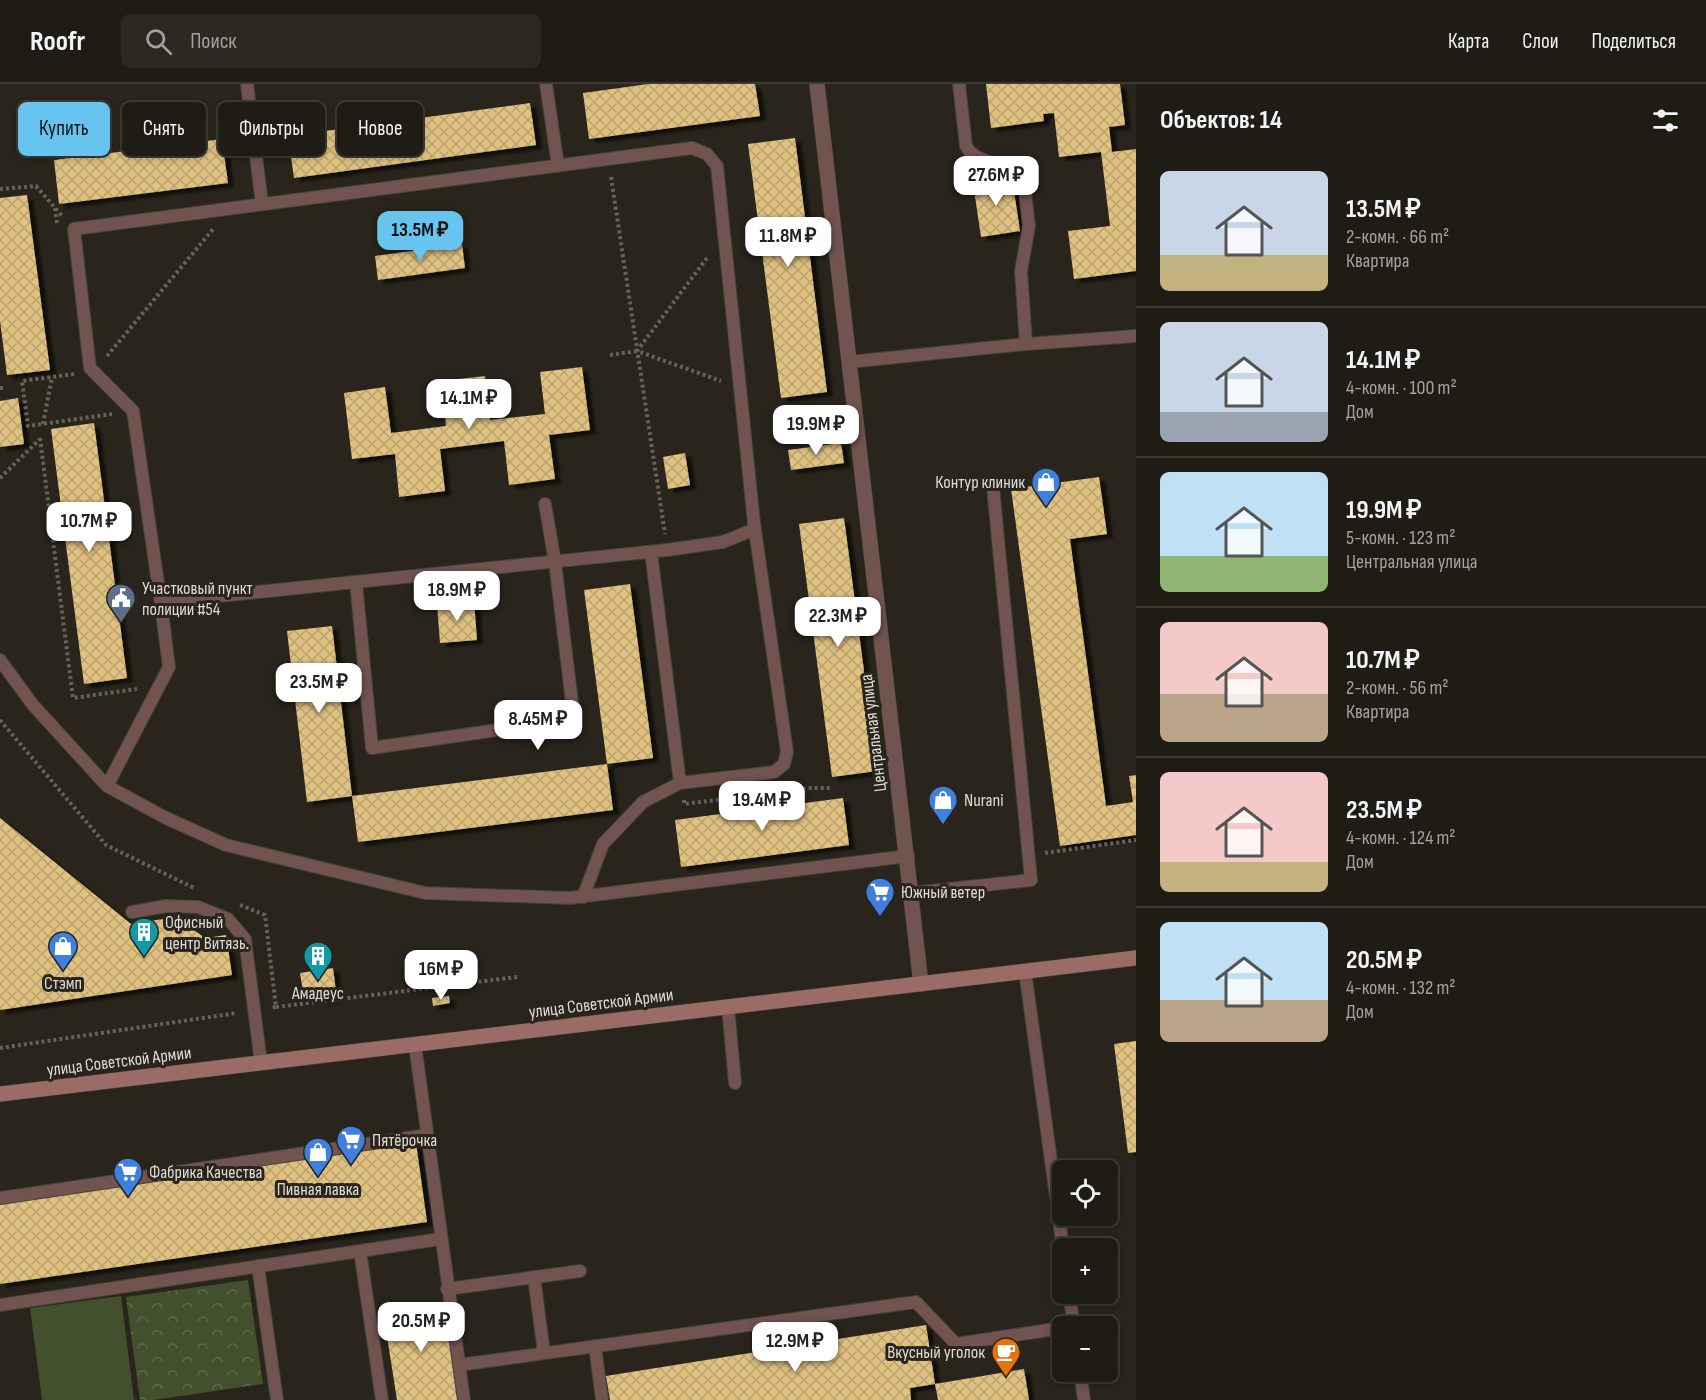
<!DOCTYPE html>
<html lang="ru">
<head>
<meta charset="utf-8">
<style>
  :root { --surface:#1f1c15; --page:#2c2922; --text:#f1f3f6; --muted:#a1a1a0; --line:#3c3a34; --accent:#66c4ef }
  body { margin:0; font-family:"Sofia Sans Condensed",sans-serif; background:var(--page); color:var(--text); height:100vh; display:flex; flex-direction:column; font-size:22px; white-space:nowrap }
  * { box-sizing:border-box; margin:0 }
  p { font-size:20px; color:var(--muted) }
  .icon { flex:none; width:33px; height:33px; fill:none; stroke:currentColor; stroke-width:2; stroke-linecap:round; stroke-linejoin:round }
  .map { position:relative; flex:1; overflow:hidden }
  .panel { display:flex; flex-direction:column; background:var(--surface); width:570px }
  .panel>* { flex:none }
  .banner { position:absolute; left:18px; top:18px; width:570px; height:54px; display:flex; gap:12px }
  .fabs { position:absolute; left:1052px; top:1076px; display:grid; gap:12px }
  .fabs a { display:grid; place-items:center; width:66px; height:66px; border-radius:9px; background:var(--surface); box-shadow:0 3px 9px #0003,0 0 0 2px var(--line); font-size:30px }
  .price { position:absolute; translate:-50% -51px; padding:0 14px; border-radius:12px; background:#fff; color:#222; font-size:20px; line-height:39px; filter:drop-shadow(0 2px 3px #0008) }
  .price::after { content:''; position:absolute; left:50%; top:36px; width:18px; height:14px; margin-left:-9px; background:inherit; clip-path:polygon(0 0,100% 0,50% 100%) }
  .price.selected { background:var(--accent); color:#111 }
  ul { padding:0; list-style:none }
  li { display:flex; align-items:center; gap:18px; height:150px; padding:0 24px }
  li+li { border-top:2px solid var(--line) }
  li span { display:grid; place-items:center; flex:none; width:168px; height:120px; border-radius:9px; color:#555 }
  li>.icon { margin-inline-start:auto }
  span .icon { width:72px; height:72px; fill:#fffc; stroke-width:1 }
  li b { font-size:26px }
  h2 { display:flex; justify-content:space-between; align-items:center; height:72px; padding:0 24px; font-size:26px }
  .pill { padding:0 21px; border-radius:9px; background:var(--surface); box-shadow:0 3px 9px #0003,0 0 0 2px var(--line); font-size:21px; line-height:54px }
  .pill.selected { background:var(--accent); color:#111 }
  header { display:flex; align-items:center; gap:36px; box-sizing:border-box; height:84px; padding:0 30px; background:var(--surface); border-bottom:2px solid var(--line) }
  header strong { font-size:28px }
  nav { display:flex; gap:33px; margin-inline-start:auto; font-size:21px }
  .search { width:420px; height:54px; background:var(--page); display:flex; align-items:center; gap:15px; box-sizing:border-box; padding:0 21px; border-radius:9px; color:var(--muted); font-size:22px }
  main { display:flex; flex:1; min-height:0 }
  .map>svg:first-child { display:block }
</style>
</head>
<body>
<header>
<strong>Roofr</strong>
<div class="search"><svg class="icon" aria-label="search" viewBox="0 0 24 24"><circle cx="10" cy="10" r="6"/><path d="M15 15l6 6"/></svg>Поиск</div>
<nav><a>Карта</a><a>Слои</a><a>Поделиться</a></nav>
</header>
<main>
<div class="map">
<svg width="1136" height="1316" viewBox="0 0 1136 1316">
  <defs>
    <pattern id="park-crowns" width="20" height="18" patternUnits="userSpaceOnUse" patternTransform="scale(1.5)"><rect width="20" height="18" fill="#43502d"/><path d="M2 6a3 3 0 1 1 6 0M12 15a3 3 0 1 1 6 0" fill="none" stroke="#5e694b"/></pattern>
    <pattern id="building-cross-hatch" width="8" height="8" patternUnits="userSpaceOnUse" patternTransform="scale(1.5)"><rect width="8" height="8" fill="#e0c180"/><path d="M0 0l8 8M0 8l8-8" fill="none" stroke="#b9a170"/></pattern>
    <filter id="shadow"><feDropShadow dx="6" dy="4" stdDeviation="1.5" flood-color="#0009"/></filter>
  </defs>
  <rect width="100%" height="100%" fill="#29251c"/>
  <path fill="#43502d" d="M121 1212 134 1316H42L30 1224Z"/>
  <path fill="url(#park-crowns)" d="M248 1196 263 1300 153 1316H140L126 1213Z"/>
  <g fill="url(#building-cross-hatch)" filter="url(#shadow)">
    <path d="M648 0H755L760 32 589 55 583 9Z"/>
    <path d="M986 0H1120L1125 41 1109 43 1112 68 1136 65V187L1074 195 1068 147 1110 142 1101 68 1059 73 1054 29 1043 30 1044 37 991 44Z"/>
    <path d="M530 19 536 61 294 94 288 52Z"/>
    <path d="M795 54 827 308 781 314 748 60Z"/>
    <path d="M222 55 228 99 59 120 54 76Z"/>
    <path d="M1012 94 1020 147 981 153 973 99Z"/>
    <path d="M27 111 50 286 7 291 0 237V114Z"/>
    <path d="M462 160 465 184 378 196 375 172Z"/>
    <path d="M582 283 590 346 549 351 555 395 509 401 504 357 440 365 445 407 399 413 395 370 352 375 344 309 385 303 391 349 446 342 441 297 485 292 490 336 545 330 540 288Z"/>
    <path d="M18 314 24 360 0 363V317Z"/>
    <path d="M94 339 127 594 84 600 51 345Z"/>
    <path d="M841 359 844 379 791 386 788 366Z"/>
    <path d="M685 369 690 401 668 405 663 373Z"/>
    <path d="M1099 393 1107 450 1070 455 1106 722 1133 718 1129 692 1136 691V751L1060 762 1011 405Z"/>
    <path d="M844 434 877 687 832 693 799 440Z"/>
    <path d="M630 500 653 674 607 680 613 726 358 758 352 712 607 680 584 506Z"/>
    <path d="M474 517 477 556 440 559 437 520Z"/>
    <path d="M332 542 352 712 307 718 287 547Z"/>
    <path d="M843 714 849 761 681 783 675 736Z"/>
    <path d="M0 734 131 840 176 833 205 854 226 851 232 891 0 926Z"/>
    <path d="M333 884 336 907 329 908 331 916 323 917 322 911 304 914 300 889Z"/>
    <path d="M449 912 450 919 433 922 432 914Z"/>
    <path d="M1136 957V1068L1128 1069 1114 960Z"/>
    <path d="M416 1059 427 1138 0 1200V1120Z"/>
    <path d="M444 1218 459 1316H397L383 1227Z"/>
    <path d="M926 1241 935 1300 910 1304 911 1316H610L606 1292Z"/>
    <path d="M1024 1285 1029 1316H938L935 1300Z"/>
  </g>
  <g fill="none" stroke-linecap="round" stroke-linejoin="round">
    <g stroke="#46423a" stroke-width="14">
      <g id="lane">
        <path d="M247 0 262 120"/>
        <path d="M546 0 558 82"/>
        <path d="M959 0 966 62 970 68 977 73 1018 90 1024 100 1029 142 1021 187 1026 260 1136 252"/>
        <path d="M849 278 1026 260"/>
        <path d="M651 468 680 699"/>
        <path d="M356 498 372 664 574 635 555 478 545 420"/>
        <path d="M161 520 133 327 90 284 74 145 692 64 707 70 717 82 754 439 787 668 784 680 774 688 680 699 643 718 603 760 583 813"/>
        <path d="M0 576 33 621 107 702 166 734 226 761 425 809 570 814 908 772"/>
        <path d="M107 702 169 583 161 520 199 514 667 466 723 458 755 445"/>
        <path d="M912 809 1031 796 993 403"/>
        <path d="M132 828 166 822 198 823 228 835 245 855 261 979"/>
        <path d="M1025 887 1063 1164"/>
        <path d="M728 923 735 999"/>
        <path d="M415 961 464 1316"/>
        <path d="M0 1114 427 1051"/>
        <path d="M360 1167 382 1316"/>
        <path d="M258 1182 277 1316"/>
        <path d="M534 1193 544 1269"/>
        <path d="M447 1205 580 1187"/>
        <path d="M1069 1209 1074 1242"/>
        <path d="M0 1221 440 1155"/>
        <path d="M595 1262 602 1316"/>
        <path d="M459 1281 916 1218 956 1260 1062 1244"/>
        <path d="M1080 1287 1084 1316"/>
      </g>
    </g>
    <g stroke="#46423a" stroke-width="16">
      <path id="street" d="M817 0 921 900"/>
    </g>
    <g stroke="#46423a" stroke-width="16">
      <path id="secondary" d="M0 1010 1136 874"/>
    </g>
    <g stroke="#66625a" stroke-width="4" stroke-dasharray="3 3" stroke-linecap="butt">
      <path d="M611 93 665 450"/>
      <path d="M0 105 36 102 63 133"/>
      <path d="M55 124 57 139"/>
      <path d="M707 174 637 267 721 297"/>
      <path d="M610 271 637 267"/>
      <path d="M107 272 214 144"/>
      <path d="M74 290 22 297 28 342 112 330"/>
      <path d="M0 304H5"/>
      <path d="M43 340 52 293"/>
      <path d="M40 354 73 614 137 605"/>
      <path d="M0 394 40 355"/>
      <path d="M0 636 106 761 194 804"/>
      <path d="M773 709 809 704H832"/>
      <path d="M684 716V720L765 710"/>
      <path d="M1045 769 1136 756"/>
      <path d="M240 821 265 831 276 923 271 924"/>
      <path d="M276 923 517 893"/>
      <path d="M0 964 237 929"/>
    </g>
    <use href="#lane" stroke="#71534f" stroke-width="12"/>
    <use href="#street" stroke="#71534f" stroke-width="15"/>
    <use href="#secondary" stroke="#9b6b67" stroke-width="15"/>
  </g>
  <defs>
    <g id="shop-pin" transform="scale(1.5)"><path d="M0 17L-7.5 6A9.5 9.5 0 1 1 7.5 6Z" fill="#3f7fe0" stroke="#29251c"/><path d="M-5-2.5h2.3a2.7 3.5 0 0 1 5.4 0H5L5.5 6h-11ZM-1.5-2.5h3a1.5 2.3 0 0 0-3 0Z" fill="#fff"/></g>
    <g id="civic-pin" transform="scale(1.5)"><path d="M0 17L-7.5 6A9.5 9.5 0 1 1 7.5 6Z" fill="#5c6f8a" stroke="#29251c"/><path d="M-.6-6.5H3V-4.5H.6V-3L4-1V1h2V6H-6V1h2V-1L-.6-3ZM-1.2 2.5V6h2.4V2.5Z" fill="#fff"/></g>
    <g id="supermarket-pin" transform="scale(1.5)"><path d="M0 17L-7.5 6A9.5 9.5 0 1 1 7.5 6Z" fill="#3f7fe0" stroke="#29251c"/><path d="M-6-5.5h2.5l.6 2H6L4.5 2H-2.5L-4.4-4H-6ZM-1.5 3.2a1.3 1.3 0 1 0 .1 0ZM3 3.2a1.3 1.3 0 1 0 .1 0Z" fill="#fff"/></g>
    <g id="building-pin" transform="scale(1.5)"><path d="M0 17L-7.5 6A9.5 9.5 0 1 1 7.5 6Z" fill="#0f9aa8" stroke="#29251c"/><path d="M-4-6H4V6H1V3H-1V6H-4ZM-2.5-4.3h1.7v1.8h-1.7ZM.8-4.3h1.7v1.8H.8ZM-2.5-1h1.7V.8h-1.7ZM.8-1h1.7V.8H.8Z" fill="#fff"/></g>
    <g id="cafe-pin" transform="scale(1.5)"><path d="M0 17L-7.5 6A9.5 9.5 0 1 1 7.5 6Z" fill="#e8710a" stroke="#29251c"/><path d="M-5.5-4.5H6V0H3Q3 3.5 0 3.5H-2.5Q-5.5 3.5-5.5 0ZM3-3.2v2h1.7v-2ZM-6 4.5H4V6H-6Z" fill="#fff"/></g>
  </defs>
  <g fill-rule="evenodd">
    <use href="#shop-pin" x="1046" y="398"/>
    <use href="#civic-pin" x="121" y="514"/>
    <use href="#shop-pin" x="943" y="716"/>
    <use href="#supermarket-pin" x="880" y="808"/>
    <use href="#building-pin" x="144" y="848"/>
    <use href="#shop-pin" x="63" y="862"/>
    <use href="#building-pin" x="318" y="872"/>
    <use href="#supermarket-pin" x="351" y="1056"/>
    <use href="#shop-pin" x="318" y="1068"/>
    <use href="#supermarket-pin" x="128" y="1088"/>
    <use href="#cafe-pin" x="1006" y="1268"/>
  </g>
  <g text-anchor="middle" stroke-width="6" stroke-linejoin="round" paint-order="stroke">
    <g font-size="18" fill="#dedbd5" stroke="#29251c" text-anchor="start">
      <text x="1025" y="404" text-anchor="end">Контур клиник</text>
      <text x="142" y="510">Участковый пункт<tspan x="142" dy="21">полиции #54</tspan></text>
      <text x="964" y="722">Nurani</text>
      <text x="901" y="814">Южный ветер</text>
      <text x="165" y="844">Офисный<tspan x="165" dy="21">центр Витязь.</tspan></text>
      <text x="63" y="905" text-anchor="middle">Стэмп</text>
      <text x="318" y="915" text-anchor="middle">Амадеус</text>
      <text x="372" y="1062">Пятёрочка</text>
      <text x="149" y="1094">Фабрика Качества</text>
      <text x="318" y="1111" text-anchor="middle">Пивная лавка</text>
      <text x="985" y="1274" text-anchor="end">Вкусный уголок</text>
    </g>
    <g font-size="18" fill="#dedbd5" stroke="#29251c">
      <text transform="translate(873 649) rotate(-97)" y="6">Центральная улица</text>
      <text transform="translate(601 919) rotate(-7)" y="6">улица Советской Армии</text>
      <text transform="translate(119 977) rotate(-7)" y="6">улица Советской Армии</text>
    </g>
  </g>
</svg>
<div class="fabs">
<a><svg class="icon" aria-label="locate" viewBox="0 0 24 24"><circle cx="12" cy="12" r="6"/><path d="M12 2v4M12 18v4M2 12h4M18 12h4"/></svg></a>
<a>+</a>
<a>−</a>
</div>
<b class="price" style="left:996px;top:123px">27.6M ₽</b>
<b class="price selected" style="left:420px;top:178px">13.5M ₽</b>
<b class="price" style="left:788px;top:184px">11.8M ₽</b>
<b class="price" style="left:469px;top:346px">14.1M ₽</b>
<b class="price" style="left:816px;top:372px">19.9M ₽</b>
<b class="price" style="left:89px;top:469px">10.7M ₽</b>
<b class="price" style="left:457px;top:538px">18.9M ₽</b>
<b class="price" style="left:838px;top:564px">22.3M ₽</b>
<b class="price" style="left:319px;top:630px">23.5M ₽</b>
<b class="price" style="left:538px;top:667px">8.45M ₽</b>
<b class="price" style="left:762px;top:748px">19.4M ₽</b>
<b class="price" style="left:441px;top:917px">16M ₽</b>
<b class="price" style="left:421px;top:1269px">20.5M ₽</b>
<b class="price" style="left:795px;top:1289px">12.9M ₽</b>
<div class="banner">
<a class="pill selected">Купить</a>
<a class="pill">Снять</a>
<a class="pill">Фильтры</a>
<a class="pill">Новое</a>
</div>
</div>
<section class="panel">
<h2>Объектов: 14<svg class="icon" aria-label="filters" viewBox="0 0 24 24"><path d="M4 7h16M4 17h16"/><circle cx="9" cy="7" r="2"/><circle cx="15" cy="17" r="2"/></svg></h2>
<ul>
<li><span style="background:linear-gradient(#c9d6e8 70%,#c2b280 0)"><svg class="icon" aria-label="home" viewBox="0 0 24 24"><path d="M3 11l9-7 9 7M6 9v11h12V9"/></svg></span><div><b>13.5M ₽</b><p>2-комн. · 66 m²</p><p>Квартира</p></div></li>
<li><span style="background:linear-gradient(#c9d6e8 75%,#9aa5b1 0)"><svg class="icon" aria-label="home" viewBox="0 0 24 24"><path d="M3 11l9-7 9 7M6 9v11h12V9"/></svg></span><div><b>14.1M ₽</b><p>4-комн. · 100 m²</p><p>Дом</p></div></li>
<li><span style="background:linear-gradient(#bfe0f5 70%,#8fb573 0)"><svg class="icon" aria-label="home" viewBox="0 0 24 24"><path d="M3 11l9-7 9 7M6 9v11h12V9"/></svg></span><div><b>19.9M ₽</b><p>5-комн. · 123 m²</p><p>Центральная улица</p></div></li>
<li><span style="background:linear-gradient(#f6c9c9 60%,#b9a48a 0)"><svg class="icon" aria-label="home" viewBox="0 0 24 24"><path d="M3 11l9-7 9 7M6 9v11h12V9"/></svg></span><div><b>10.7M ₽</b><p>2-комн. · 56 m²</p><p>Квартира</p></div></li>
<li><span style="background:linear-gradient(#f6c9c9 75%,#c2b280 0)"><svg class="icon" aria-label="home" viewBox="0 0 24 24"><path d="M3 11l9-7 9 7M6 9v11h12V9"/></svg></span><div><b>23.5M ₽</b><p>4-комн. · 124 m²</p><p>Дом</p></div></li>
<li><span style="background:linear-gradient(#bfe0f5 65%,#b9a48a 0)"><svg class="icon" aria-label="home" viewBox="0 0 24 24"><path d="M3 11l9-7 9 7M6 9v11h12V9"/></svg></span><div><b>20.5M ₽</b><p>4-комн. · 132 m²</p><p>Дом</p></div></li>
</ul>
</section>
</main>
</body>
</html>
